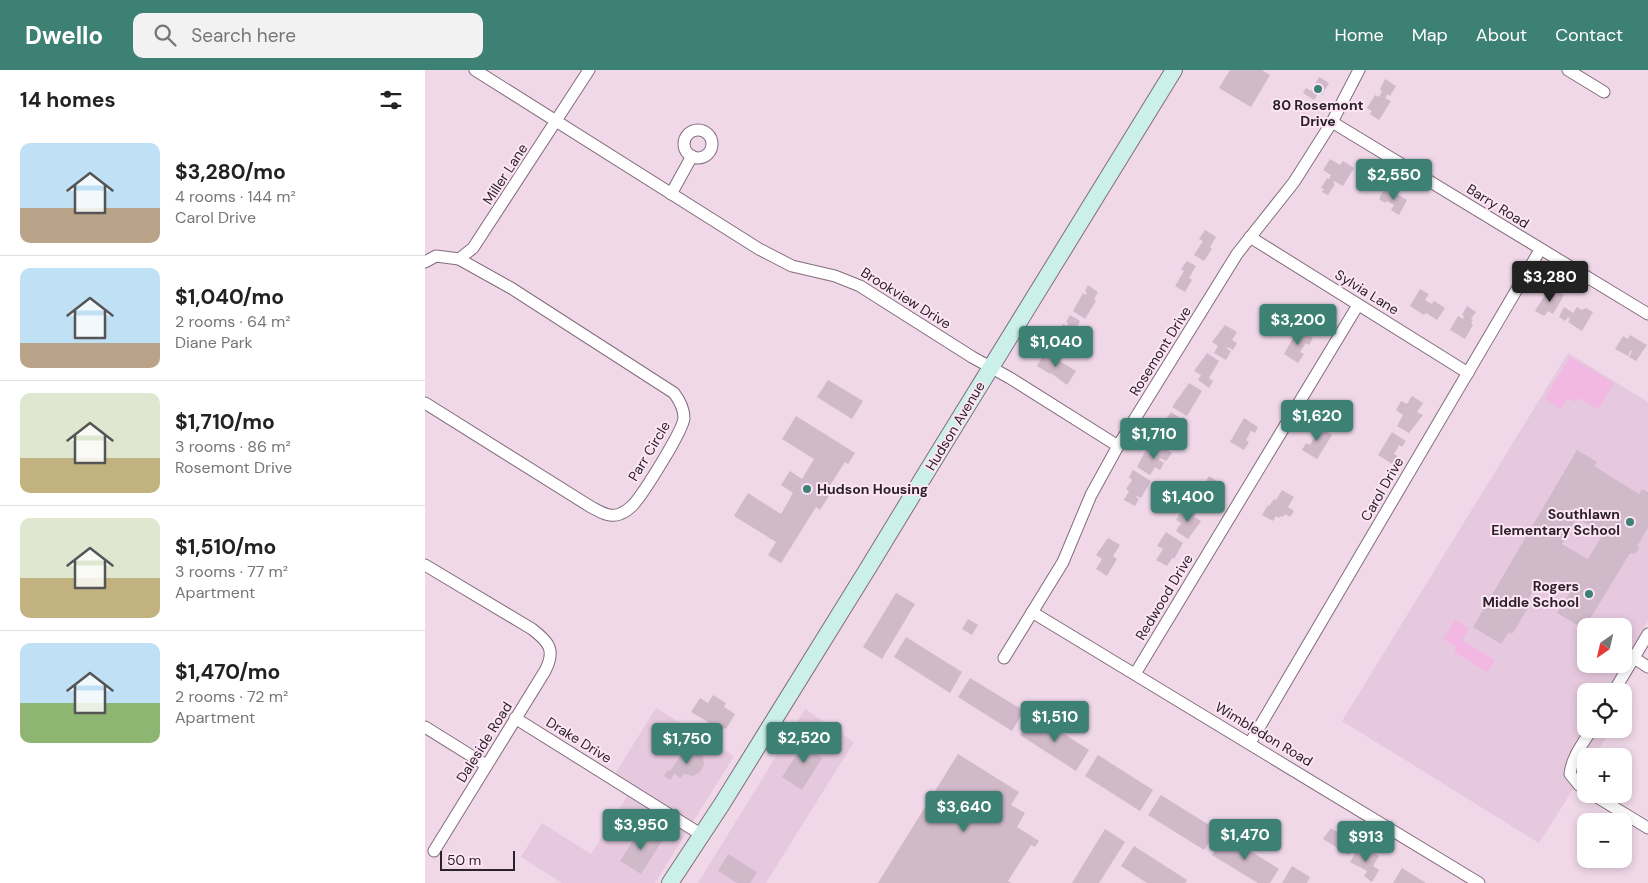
<!DOCTYPE html>
<html lang="en">
<head>
<meta charset="utf-8">
<style>
  :root { --surface:#fff; --page:#f2f2f2; --text:#222; --muted:#767676; --line:#e0e0e0; --accent:#3d8175 }
  body { margin:0; font-family:"DM Sans",sans-serif; background:var(--page); color:var(--text); height:100vh; display:flex; flex-direction:column; font-size:19px; white-space:nowrap }
  * { box-sizing:border-box; margin:0 }
  p { font-size:16px; color:var(--muted) }
  .icon { flex:none; width:28px; height:28px; fill:none; stroke:currentColor; stroke-width:2; stroke-linecap:round; stroke-linejoin:round }
  .map { position:relative; flex:1; overflow:hidden }
  .side { display:flex; flex-direction:column; background:var(--surface); width:425px }
  .side>* { flex:none }
  .needle { width:32px; rotate:214deg }
  .buttons { position:absolute; left:1152px; top:548px; display:grid; gap:10px }
  .buttons a { display:grid; place-items:center; width:55px; height:55px; border-radius:10px; background:var(--surface); box-shadow:0 2px 8px #0003; font-size:25px }
  .scale { position:absolute; left:15px; bottom:12px; width:75px; box-sizing:border-box; padding-left:5px; border:2px solid #2b2329; border-top:0; font-size:14px; line-height:18px; white-space:nowrap; color:#2b2329; -webkit-text-stroke:4px #fde5f6; paint-order:stroke }
  .price { position:absolute; translate:-50% -42px; padding:0 11px; border-radius:5px; background:var(--accent); color:#fff; font-size:16px; line-height:32px; filter:drop-shadow(0 1px 2px #0008) }
  .price::after { content:''; position:absolute; left:50%; top:30px; width:15px; height:11px; margin-left:-8px; background:inherit; clip-path:polygon(0 0,100% 0,50% 100%) }
  .price.on { background:#222; color:#fff }
  ul { padding:0; list-style:none }
  li { display:flex; align-items:center; gap:15px; height:125px; padding:0 20px }
  li+li { border-top:1px solid var(--line) }
  li span { display:grid; place-items:center; flex:none; width:140px; height:100px; border-radius:10px; color:#555 }
  li>.icon { margin-inline-start:auto }
  span .icon { width:60px; height:60px; fill:#fffc; stroke-width:1 }
  li b { font-size:21px }
  h2 { display:flex; justify-content:space-between; align-items:center; height:60px; padding:0 20px; font-size:21px }
  header { display:flex; align-items:center; gap:30px; box-sizing:border-box; height:70px; padding:0 25px; background:var(--accent); color:#fff }
  header strong { font-size:24px }
  nav { display:flex; gap:28px; margin-inline-start:auto; font-size:18px }
  .search { width:350px; height:45px; background:var(--page); display:flex; align-items:center; gap:12px; box-sizing:border-box; padding:0 18px; border-radius:10px; color:var(--muted); font-size:19px }
  main { display:flex; flex:1; min-height:0 }
  .map>svg:first-child { display:block }
</style>
</head>
<body>
<header>
<strong>Dwello</strong>
<div class="search"><svg class="icon" aria-label="search" viewBox="0 0 24 24"><circle cx="10" cy="10" r="6"/><path d="M15 15l6 6"/></svg>Search here</div>
<nav><a>Home</a><a>Map</a><a>About</a><a>Contact</a></nav>
</header>
<main>
<section class="side">
<h2>14 homes<svg class="icon" aria-label="filters" viewBox="0 0 24 24"><path d="M4 7h16M4 17h16"/><circle cx="9" cy="7" r="2"/><circle cx="15" cy="17" r="2"/></svg></h2>
<ul>
<li><span style="background:linear-gradient(#bfe0f5 65%,#b9a48a 0)"><svg class="icon" aria-label="home" viewBox="0 0 24 24"><path d="M3 11l9-7 9 7M6 9v11h12V9"/></svg></span><div><b>$3,280/mo</b><p>4 rooms · 144 m²</p><p>Carol Drive</p></div></li>
<li><span style="background:linear-gradient(#bfe0f5 75%,#b9a48a 0)"><svg class="icon" aria-label="home" viewBox="0 0 24 24"><path d="M3 11l9-7 9 7M6 9v11h12V9"/></svg></span><div><b>$1,040/mo</b><p>2 rooms · 64 m²</p><p>Diane Park</p></div></li>
<li><span style="background:linear-gradient(#dfe7d0 65%,#c2b280 0)"><svg class="icon" aria-label="home" viewBox="0 0 24 24"><path d="M3 11l9-7 9 7M6 9v11h12V9"/></svg></span><div><b>$1,710/mo</b><p>3 rooms · 86 m²</p><p>Rosemont Drive</p></div></li>
<li><span style="background:linear-gradient(#dfe7d0 60%,#c2b280 0)"><svg class="icon" aria-label="home" viewBox="0 0 24 24"><path d="M3 11l9-7 9 7M6 9v11h12V9"/></svg></span><div><b>$1,510/mo</b><p>3 rooms · 77 m²</p><p>Apartment</p></div></li>
<li><span style="background:linear-gradient(#bfe0f5 60%,#8fb573 0)"><svg class="icon" aria-label="home" viewBox="0 0 24 24"><path d="M3 11l9-7 9 7M6 9v11h12V9"/></svg></span><div><b>$1,470/mo</b><p>2 rooms · 72 m²</p><p>Apartment</p></div></li>
</ul>
</section>
<div class="map">
<svg width="1223" height="813" viewBox="0 0 1223 813">
  <rect width="100%" height="100%" fill="#f0d8e9"/>
  <g fill="#e7c9df">
    <path d="M1143 283 1223 332V551L1199 593V556H1161V594H1198L1182 621H1161V659H1187L1169 686H1161V699L1114 773 917 651Z"/>
    <path d="M231 638 309 686 230 813H137L96 787 117 753 166 784 209 716 190 704Z"/>
    <path d="M380 639 429 672 341 813H273Z"/>
  </g>
  <g fill="#f2b7e3">
    <path d="M1145 287 1189 313 1173 339 1154 328 1151 332 1142 328 1136 339 1120 329Z"/>
    <path d="M1030 550 1044 558 1037 570 1070 590 1062 602 1029 582 1031 577 1018 569Z"/>
  </g>
  <g fill="#d0b9c9" fill-rule="evenodd">
    <path d="M805 0H837L845 5 826 37 794 18Z"/>
    <path d="M894 7 904 13 897 25 894 23 889 30 878 23 881 18 886 21Z"/>
    <path d="M960 9 971 16 965 26 963 24 960 28 966 31 954 50 945 44 947 41 942 38 950 25 954 27 957 21 955 19Z"/>
    <path d="M905 89 915 95 918 91 929 98 918 116 909 111 908 113 910 114 903 125 897 122 899 119 896 118 902 108 904 109 906 105 898 100Z"/>
    <path d="M959 120 968 126 970 123 982 130 974 145 966 140 969 135 962 131 960 133 954 129Z"/>
    <path d="M780 160 791 167 785 177 787 179 779 191 769 185 778 171 774 169Z"/>
    <path d="M762 191 771 196 764 208 767 210 760 222 750 216 759 201 756 199Z"/>
    <path d="M663 215 673 222 669 229 671 231 660 249 648 241 658 223 661 225 662 223 660 221Z"/>
    <path d="M995 219 1004 224 1000 230 1007 234 1009 231 1020 238 1012 250 1001 243 999 245 985 236Z"/>
    <path d="M1123 220 1128 223 1130 220 1139 225 1128 244 1123 241 1119 246 1110 241Z"/>
    <path d="M1042 236 1051 242 1046 249 1048 250 1046 254 1048 255 1040 269 1025 260 1033 246 1038 249 1039 246 1037 245Z"/>
    <path d="M1139 237 1148 243 1152 237 1157 240 1161 238 1168 242 1157 261 1143 252 1145 249 1143 247 1140 251 1134 247Z"/>
    <path d="M645 245 655 251 652 257 654 258 641 280 629 272 638 254 642 256 643 253 641 252Z"/>
    <path d="M800 255 812 262 807 270 812 273 808 280 803 277 802 279 806 281 801 290 789 283 793 276 787 272Z"/>
    <path d="M873 259 888 268 884 275 881 273 875 282 879 284 873 293 859 284Z"/>
    <path d="M1205 265 1222 275 1211 291 1204 287 1207 281 1206 280 1203 286 1190 279 1198 266 1203 269Z"/>
    <path d="M620 282 651 301 642 315 626 303 625 304 612 296Z"/>
    <path d="M782 283 794 291 784 308 788 311 784 318 773 310 776 305 769 301Z"/>
    <path d="M403 310 438 331 427 349 392 327Z"/>
    <path d="M764 313 777 321 762 346 747 337Z"/>
    <path d="M987 326 998 333 992 342 998 345 984 363 972 356 978 345 971 340 976 331 982 334Z"/>
    <path d="M746 342 758 350 754 358 758 360 754 368 749 365 748 366 751 368 746 376 736 370 739 364 733 360Z"/>
    <path d="M371 346 430 383 423 394 420 392 400 423 404 426 395 440 391 437 356 493 343 485 351 472 309 446 323 423 356 444 368 423 356 415 365 401 377 409 389 389 357 369Z"/>
    <path d="M819 348 833 357 830 363 826 361 821 370 824 372 819 380 805 372Z"/>
    <path d="M891 355 907 365 892 389 877 380 881 373 885 375 890 366 886 364Z"/>
    <path d="M967 362 981 371 977 377 974 375 969 384 972 386 967 394 953 385Z"/>
    <path d="M733 375 747 383 741 391 735 388 734 390 739 393 735 400 730 397 725 405 712 397 722 378 729 382Z"/>
    <path d="M1152 380 1172 392 1169 396 1214 424 1217 419 1223 422V458L1212 476 1214 477 1213 480 1209 484 1205 483 1159 559 1132 543 1147 519 1132 510 1129 514 1125 511 1121 518 1111 511 1105 520 1108 521 1099 536 1103 538 1087 564 1084 562 1076 574 1048 557ZM1152 448 1178 464 1163 489 1137 474Z"/>
    <path d="M708 400 726 411 716 428 712 426 711 427 714 429 710 436 699 430 704 421 701 419 707 410 704 407Z"/>
    <path d="M784 406 798 415 781 439 768 431Z"/>
    <path d="M857 420 869 427 863 437 869 441 865 447 860 444 858 447 856 446 854 448 851 446 848 451 837 445 843 435 844 436 849 429 851 430Z"/>
    <path d="M761 436 772 442 769 447 776 451 763 469 751 461 756 453 751 450 755 443 760 446 761 444 757 442Z"/>
    <path d="M741 462 758 473 749 489 748 487 742 496 731 490 738 479 732 476Z"/>
    <path d="M683 468 695 475 688 486 692 489 682 506 671 499 677 489 671 485Z"/>
    <path d="M471 523 490 534 457 589 438 577Z"/>
    <path d="M543 549 553 555 547 565 537 559Z"/>
    <path d="M481 567 537 602 525 623 469 587Z"/>
    <path d="M545 608 599 641 587 661 533 627Z"/>
    <path d="M288 625 301 633 299 637 310 644 301 659 299 658 297 661 296 660 291 667 279 660 283 652 266 642 275 628 283 633Z"/>
    <path d="M608 644 664 680 651 701 595 665Z"/>
    <path d="M385 664 395 670 388 682 397 688 377 720 357 707Z"/>
    <path d="M263 680 272 681 278 686 279 695 275 702 268 706 259 704 256 708 249 704 245 710 239 706 243 700 245 701 256 685Z"/>
    <path d="M533 684 594 722 586 735 600 743 592 757 614 771 610 777 606 775 583 811 586 813H453Z"/>
    <path d="M673 685 728 720 715 741 660 706Z"/>
    <path d="M736 725 792 760 779 780 723 745Z"/>
    <path d="M216 758 237 771 216 804 195 791Z"/>
    <path d="M906 758 931 774 924 785 898 769Z"/>
    <path d="M680 759 700 772 674 813H647Z"/>
    <path d="M800 765 854 799 845 813H833L787 785Z"/>
    <path d="M709 776 762 810 760 813H722L696 796Z"/>
    <path d="M933 779 941 784 944 780 954 786 948 796 954 800 947 812 939 806 942 801 925 792Z"/>
    <path d="M303 784 332 802 325 813H312L293 801Z"/>
    <path d="M867 796 885 807 882 813H857Z"/>
    <path d="M977 798 1001 813H968Z"/>
  </g>
  <g fill="none" stroke-linecap="round" stroke-linejoin="round">
    <g stroke="#826d7d" stroke-width="13">
      <g id="street">
        <path d="M50 0 334 179 367 196 410 206 435 216 547 287 585 308 693 376"/>
        <path d="M1143 0 1179 22"/>
        <path d="M907 52 1223 244"/>
        <circle cx="273" cy="74" r="14"/>
        <path d="M246 124 267 86"/>
        <path d="M825 167 1043 303"/>
        <path d="M0 192 11 186 34 189 48 178 164 0"/>
        <path d="M0 333 166 437C176 442 184 448 195 444 200 442 204 439 208 435 218 424 258 361 259 348 259 338 255 331 249 323L86 218 34 189"/>
        <path d="M0 495 107 559C124 572 131 580 120 601L9 781"/>
        <path d="M607 542 1054 813"/>
        <path d="M579 588 638 492 666 425 693 376 812 184 869 112 907 52 934 0"/>
        <path d="M1209 588 1223 597"/>
        <path d="M710 604 933 235"/>
        <path d="M1189 621 1223 564"/>
        <path d="M90 648 277 765"/>
        <path d="M0 657 61 695"/>
        <path d="M825 673 1115 180"/>
        <path d="M1161 720 1154 715 1145 704C1147 687 1158 673 1167 659"/>
        <path d="M1167 724 1223 758"/>
      </g>
    </g>
    <g stroke="#826d7d" stroke-width="18">
      <path id="secondary" d="M245 813 297 734 445 495 504 398 749 0"/>
    </g>
    <use href="#street" stroke="#fff" stroke-width="11"/>
    <use href="#secondary" stroke="#cbefe9" stroke-width="16"/>
  </g>
  <g fill="#3d8175" stroke="#fde5f6" stroke-width="2">
    <circle cx="893" cy="19" r="5"/>
    <circle cx="382" cy="419" r="5"/>
    <circle cx="1205" cy="452" r="5"/>
    <circle cx="1164" cy="524" r="5"/>
  </g>
  <g text-anchor="middle" stroke-width="4" stroke-linejoin="round" paint-order="stroke">
    <g font-size="14" font-weight="bold" fill="#2b2329" stroke="#fde5f6" text-anchor="end">
      <text x="893" y="40" text-anchor="middle">80 Rosemont<tspan x="893" dy="16">Drive</tspan></text>
      <text x="392" y="424" text-anchor="start">Hudson Housing</text>
      <text x="1195" y="449">Southlawn<tspan x="1195" dy="16">Elementary School</tspan></text>
      <text x="1154" y="521">Rogers<tspan x="1154" dy="16">Middle School</tspan></text>
    </g>
    <g font-size="14" fill="#2b2329" stroke="#fde5f6">
      <text transform="translate(80 104) rotate(-57)" y="5">Miller Lane</text>
      <text transform="translate(1073 136) rotate(32)" y="5">Barry Road</text>
      <text transform="translate(942 222) rotate(32)" y="5">Sylvia Lane</text>
      <text transform="translate(481 228) rotate(32)" y="5">Brookview Drive</text>
      <text transform="translate(735 281) rotate(-58)" y="5">Rosemont Drive</text>
      <text transform="translate(530 356) rotate(-59)" y="5">Hudson Avenue</text>
      <text transform="translate(224 381) rotate(-59)" y="5">Parr Circle</text>
      <text transform="translate(957 419) rotate(-60)" y="5">Carol Drive</text>
      <text transform="translate(739 527) rotate(-59)" y="5">Redwood Drive</text>
      <text transform="translate(839 664) rotate(31)" y="5">Wimbledon Road</text>
      <text transform="translate(154 670) rotate(32)" y="5">Drake Drive</text>
      <text transform="translate(59 672) rotate(-58)" y="5">Daleside Road</text>
    </g>
  </g>
</svg>
<div class="buttons">
<a><svg class="needle" viewBox="-14 -14 28 28"><path d="M0-13l5 13h-10z" fill="#e53935"/><path d="M0 13l5-13h-10z" fill="#767676"/></svg></a>
<a><svg class="icon" aria-label="locate" viewBox="0 0 24 24"><circle cx="12" cy="12" r="6"/><path d="M12 2v4M12 18v4M2 12h4M18 12h4"/></svg></a>
<a>+</a>
<a>−</a>
</div>
<div class="scale">50 m</div>
<b class="price" style="left:969px;top:131px">$2,550</b>
<b class="price on" style="left:1125px;top:233px">$3,280</b>
<b class="price" style="left:873px;top:276px">$3,200</b>
<b class="price" style="left:631px;top:298px">$1,040</b>
<b class="price" style="left:892px;top:372px">$1,620</b>
<b class="price" style="left:729px;top:390px">$1,710</b>
<b class="price" style="left:763px;top:453px">$1,400</b>
<b class="price" style="left:630px;top:673px">$1,510</b>
<b class="price" style="left:379px;top:694px">$2,520</b>
<b class="price" style="left:262px;top:695px">$1,750</b>
<b class="price" style="left:539px;top:763px">$3,640</b>
<b class="price" style="left:216px;top:781px">$3,950</b>
<b class="price" style="left:820px;top:791px">$1,470</b>
<b class="price" style="left:941px;top:793px">$913</b>
</div>
</main>
</body>
</html>
